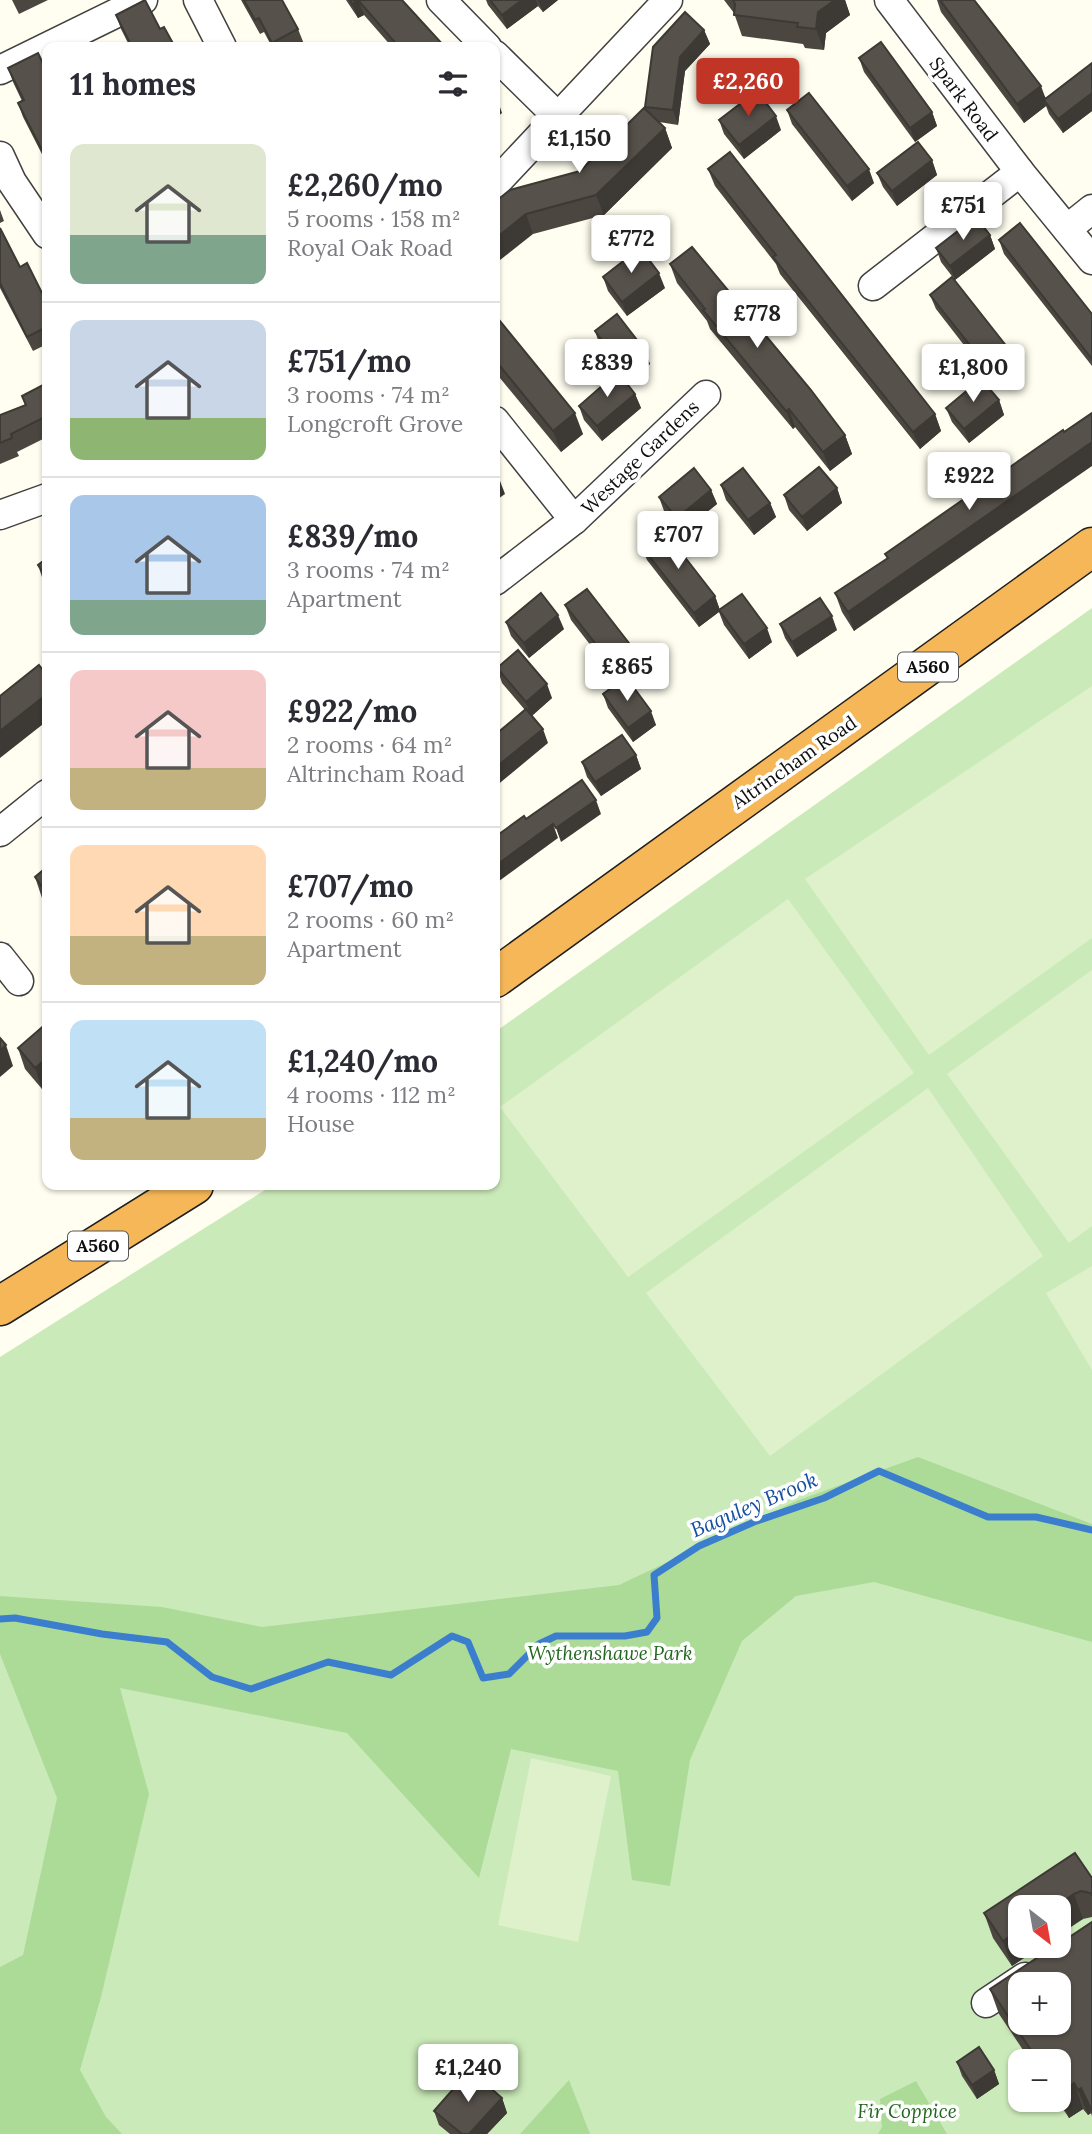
<!DOCTYPE html>
<html lang="en">
<head>
<meta charset="utf-8">
<style>
  :root { --surface:#fff; --page:#f7f7f7; --text:#2b2b33; --muted:#7c7c81; --line:#e1e1e2; --accent:#c03525 }
  body { margin:0; font-family:Lora,serif; background:var(--page); color:var(--text); height:100vh; display:flex; flex-direction:column; font-size:26px; white-space:nowrap }
  * { box-sizing:border-box; margin:0 }
  p { font-size:23px; color:var(--muted) }
  .icon { flex:none; width:38px; height:38px; fill:none; stroke:currentColor; stroke-width:2; stroke-linecap:round; stroke-linejoin:round }
  .map { position:relative; flex:1; overflow:hidden }
  .details { position:absolute; left:42px; top:42px; width:458px; height:1148px; display:flex; flex-direction:column; background:var(--surface); border-radius:14px; box-shadow:0 2px 5px #0004 }
  .details>* { flex:none }
  .needle { width:46px; rotate:149deg }
  .tools { position:absolute; left:1008px; top:1895px; display:grid; gap:14px }
  .tools a { display:grid; place-items:center; width:63px; height:63px; border-radius:14px; background:var(--surface); box-shadow:0 2px 5px #0004; font-size:35px }
  .price { position:absolute; translate:-50% -60px; padding:0 16px; border-radius:7px; background:#fff; color:#222; font-size:23px; line-height:46px; filter:drop-shadow(0 2px 4px #0008) }
  .price::after { content:''; position:absolute; left:50%; top:42px; width:21px; height:16px; margin-left:-10px; background:inherit; clip-path:polygon(0 0,100% 0,50% 100%) }
  .price.active { background:var(--accent); color:#fff }
  ul { padding:0; list-style:none }
  li { display:flex; align-items:center; gap:21px; height:175px; padding:0 28px }
  li+li { border-top:2px solid var(--line) }
  li span { display:grid; place-items:center; flex:none; width:196px; height:140px; border-radius:14px; color:#555 }
  li>.icon { margin-inline-start:auto }
  span .icon { width:84px; height:84px; fill:#fffc; stroke-width:1 }
  li b { font-size:30px }
  h2 { display:flex; justify-content:space-between; align-items:center; height:84px; padding:0 28px; font-size:30px }
  .map>svg:first-child { display:block }
</style>
</head>
<body>
<div class="map">
<svg width="1092" height="2134" viewBox="0 0 1092 2134">
  <rect width="100%" height="100%" fill="#fffef0"/>
  <path fill="#cbeab9" fill-rule="evenodd" d="M1092 608V2134H0V1357L273 1185H495V1032ZM1020 1908H1059V1946H1020ZM1020 1984H1059V2023H1020ZM1020 2062H1059V2100H1020Z"/>
  <g fill="#acdb98">
    <path d="M918 1457 1092 1524V1642L874 1582 796 1596 742 1641 690 1760 670 1886 632 1880 618 1771 511 1749 479 1878 347 1733 120 1688 149 1794 101 1997 80 2070 106 2117 122 2134H0V1967L23 1955 57 1798 0 1654V1596L162 1607 262 1627 619 1585 796 1501Z"/>
    <path d="M569 2080 590 2134H520Z"/>
    <path d="M916 2081 947 2134H878L882 2127 880 2099Z"/>
  </g>
  <g fill="#def1cb">
    <path d="M1092 686V938L929 1055 805 879Z"/>
    <path d="M788 899 914 1073 628 1277 500 1107Z"/>
    <path d="M1092 970V1226L1069 1243 947 1074Z"/>
    <path d="M928 1088 1043 1256 770 1456 646 1293Z"/>
    <path d="M1092 1266V1370L1046 1293Z"/>
    <path d="M531 1758 611 1776 578 1942 498 1925Z"/>
  </g>
  <g fill="none" stroke-linecap="round" stroke-linejoin="round">
    <path stroke="#3b7ece" stroke-width="7" d="M0 1619 15 1618 102 1634 167 1642 212 1677 251 1689 328 1662 391 1675 452 1636 468 1642 483 1678 509 1674 539 1644 556 1636H625L647 1632 657 1618 654 1575 699 1546 754 1522 824 1498 879 1471 988 1517H1036L1092 1530"/>
    <g stroke="#414141" stroke-width="31">
      <g id="street">
        <path d="M198 0 222 47"/>
        <path d="M441 0 487 47"/>
        <path d="M889 0 1020 172 1092 260"/>
        <path d="M495 55 559 118"/>
        <path d="M0 70 143 0"/>
        <path d="M0 156 12 182 47 234"/>
        <path d="M495 184 668 0"/>
        <path d="M1067 229 1092 209"/>
        <path d="M873 286 1020 172"/>
        <path d="M495 421 574 520"/>
        <path d="M0 515 47 498"/>
        <path d="M495 581 574 520 706 395"/>
        <path d="M0 832 47 794"/>
        <path d="M0 957 19 981"/>
        <path d="M986 2003 1025 1977"/>
      </g>
    </g>
    <g stroke="#1f1f1f" stroke-width="41">
      <g id="highway">
        <path d="M495 978 1092 547"/>
        <path d="M0 1306 194 1185"/>
      </g>
    </g>
    <use href="#street" stroke="#fff" stroke-width="28"/>
    <use href="#highway" stroke="#f5b758" stroke-width="38"/>
  </g>
  <g fill="#4b4640">
    <path d="M12 0H48L19 14Z"/>
    <path d="M241 0H282L298 29 304 44 297 47H272L264 32 260 34Z"/>
    <path d="M346 0H402L445 47H392L364 15 358 18Z"/>
    <path d="M486 0H558L543 12 538 6 507 29 488 5Z"/>
    <path d="M724 0H845L850 15 826 33 824 50 805 48 803 44 742 36 734 13Z"/>
    <path d="M937 0H974L1046 98 1092 63V111L1063 133 1049 114 1046 106 1024 123 941 12Z"/>
    <path d="M116 15 160 29 175 47H130L121 29Z"/>
    <path d="M704 30 710 44 685 71 678 125 659 122 665 128 672 148 604 215 533 234 495 202 580 171 645 109V107Z"/>
    <path d="M859 58 932 112 937 126 915 142 864 72Z"/>
    <path d="M8 68 47 72V164L23 117 18 103 22 101 13 82Z"/>
    <path d="M787 110 874 183 852 201 792 124Z"/>
    <path d="M719 120 781 130 744 159 724 134Z"/>
    <path d="M932 160 937 175 897 206 883 187 877 173Z"/>
    <path d="M708 169 935 414 941 431 920 449 780 274 776 264 715 186Z"/>
    <path d="M0 210 4 221 0 223Z"/>
    <path d="M0 229 20 267 47 303V344L33 351 0 288Z"/>
    <path d="M990 235 995 249 955 280 941 262 936 248Z"/>
    <path d="M999 240 1092 314V366L1004 254Z"/>
    <path d="M670 264 845 435 852 454 830 471 795 427 793 429 710 329 707 321 677 283Z"/>
    <path d="M603 277 665 288 627 316 608 291Z"/>
    <path d="M930 295 1015 357 1020 371 998 389 936 309Z"/>
    <path d="M495 315 583 434 561 452 495 372Z"/>
    <path d="M595 331 644 349 650 364 628 381 600 346Z"/>
    <path d="M47 383V437L17 452 19 456 0 464V415L25 405 22 396Z"/>
    <path d="M635 394 641 408 602 441 584 420 579 406Z"/>
    <path d="M999 400 1004 415 969 443 952 422 946 408Z"/>
    <path d="M1064 432 854 631 842 612 835 593 887 559 885 554Z"/>
    <path d="M721 485 770 503 776 517 754 535 726 500Z"/>
    <path d="M837 488 842 503 807 531 789 510 784 495Z"/>
    <path d="M711 490 717 504 682 532 664 511 659 497Z"/>
    <path d="M641 546 715 596 720 610 772 642 749 659 724 625 719 612 699 627 647 560Z"/>
    <path d="M47 558V586L43 580 38 565Z"/>
    <path d="M565 605 639 656 644 671 630 682 656 725 633 742 608 708 603 694 619 682 571 620Z"/>
    <path d="M506 622 564 629 529 658 511 636Z"/>
    <path d="M780 624 837 630 797 657 785 638Z"/>
    <path d="M497 668 552 698 532 716 548 743 525 710 502 683Z"/>
    <path d="M636 755 641 769 601 796 587 777 582 762Z"/>
    <path d="M47 867V904L42 898 35 877Z"/>
    <path d="M47 1023 42 1089 25 1069 18 1048Z"/>
    <path d="M1092 1878V1917L1083 1919 1020 1946H1042L1012 1966 993 1938 984 1913Z"/>
    <path d="M1092 1922V2116L1091 2113 1088 2115 1083 2109 1069 2118 1057 2100H1059V2062H1031L999 2014 990 1989Z"/>
    <path d="M957 2062 994 2070 999 2084 977 2099 962 2076Z"/>
    <path d="M502 2098 507 2113 487 2134H450L439 2125 434 2111Z"/>
  </g>
  <g fill="#3d3934">
    <path d="M358 0 364 15 358 18 352 4Z"/>
    <path d="M522 0H536L538 6 507 29 502 15Z"/>
    <path d="M538 0H558L543 12Z"/>
    <path d="M835 0H845L850 15 826 33 824 50 816 29 818 12Z"/>
    <path d="M704 30 710 44 685 71 678 125 673 110 680 57Z"/>
    <path d="M1041 86 1048 105 1044 100 1046 106 1024 123 1017 104Z"/>
    <path d="M1092 93V111L1063 133 1058 119Z"/>
    <path d="M497 98 502 113 495 119V100Z"/>
    <path d="M932 112 937 126 915 142 910 128Z"/>
    <path d="M776 116 781 130 744 159 739 145Z"/>
    <path d="M665 128 672 148 604 215 596 195Z"/>
    <path d="M932 160 937 175 897 206 892 191Z"/>
    <path d="M869 169 874 183 852 201 847 186Z"/>
    <path d="M526 214 533 234 495 264V239Z"/>
    <path d="M990 235 995 249 955 280 950 266Z"/>
    <path d="M659 273 665 288 627 316 622 302Z"/>
    <path d="M644 349 650 364 628 381 622 367Z"/>
    <path d="M1015 357 1020 371 998 389 993 374Z"/>
    <path d="M635 394 641 408 602 441 597 426Z"/>
    <path d="M999 400 1004 415 969 443 964 429Z"/>
    <path d="M789 409 795 427 793 429 786 411Z"/>
    <path d="M575 413 583 434 561 452 553 431Z"/>
    <path d="M935 414 941 431 920 449 913 432Z"/>
    <path d="M845 435 852 454 830 471 823 452Z"/>
    <path d="M1092 442V466L854 631 848 612Z"/>
    <path d="M497 473 505 494 495 501V474Z"/>
    <path d="M837 488 842 503 807 531 802 517Z"/>
    <path d="M711 490 717 504 682 532 677 518Z"/>
    <path d="M770 503 776 517 754 535 748 520Z"/>
    <path d="M715 596 720 611 699 627 694 613Z"/>
    <path d="M558 615 564 629 529 658 524 643Z"/>
    <path d="M832 616 837 630 797 657 792 642Z"/>
    <path d="M767 628 772 642 749 659 744 644Z"/>
    <path d="M639 656 644 671 623 687 618 672Z"/>
    <path d="M547 684 552 698 531 716 526 702Z"/>
    <path d="M47 694V721L0 758V731Z"/>
    <path d="M651 711 656 725 633 742 628 728Z"/>
    <path d="M543 729 548 743 495 787V768Z"/>
    <path d="M636 755 641 769 601 796 595 782Z"/>
    <path d="M596 800 601 814 561 842 556 828Z"/>
    <path d="M553 824 558 838 495 884V866Z"/>
    <path d="M6 1045 13 1066 0 1077V1050Z"/>
    <path d="M47 1058V1085L42 1089 35 1068Z"/>
    <path d="M1074 1894 1083 1919 1059 1935V1908H1053Z"/>
    <path d="M1020 1929V1946H1042L1012 1966 1003 1941Z"/>
    <path d="M994 2070 999 2084 977 2099 972 2085Z"/>
    <path d="M1074 2083 1083 2109 1069 2118 1060 2093Z"/>
    <path d="M1081 2088 1091 2113 1088 2115 1078 2090Z"/>
    <path d="M502 2098 507 2113 487 2134H469Z"/>
  </g>
  <g fill="#57514b" stroke="#3d3934" stroke-width="2" fill-rule="evenodd">
    <path d="M145 0 160 29 164 27 175 47H132L116 15Z"/>
    <path d="M244 0H282L298 29 272 43 259 18 255 20Z"/>
    <path d="M350 0H402L445 47H399L358 0 352 4Z"/>
    <path d="M490 0H522L502 15Z"/>
    <path d="M733 0H835L818 12 816 29 797 27 798 23 734 15 735 4Z"/>
    <path d="M940 0H974L1041 86 1017 104Z"/>
    <path d="M685 12 704 30 680 57 673 110 645 107 653 47Z"/>
    <path d="M881 42 932 112 910 128 859 58Z"/>
    <path d="M38 53 47 72V79L44 80 47 86V160L18 103 24 100 8 68Z"/>
    <path d="M1092 63V93L1058 119 1044 100Z"/>
    <path d="M757 91 776 116 739 145 719 120Z"/>
    <path d="M809 93 869 169 847 186 787 110Z"/>
    <path d="M644 108 665 128 596 195 526 214 495 239V202L510 190 580 171Z"/>
    <path d="M918 142 932 160 892 191 877 173Z"/>
    <path d="M730 152 935 414 913 432 773 257 776 255 708 169Z"/>
    <path d="M976 217 990 235 950 266 936 248Z"/>
    <path d="M1020 223 1092 314V359L999 240Z"/>
    <path d="M0 228 20 267 27 263 47 303V327L27 337 0 283Z"/>
    <path d="M692 247 811 390 845 435 823 452 789 409 786 411 703 310 705 309 670 264Z"/>
    <path d="M640 248 659 273 622 302 603 277Z"/>
    <path d="M952 277 1015 357 993 374 930 295Z"/>
    <path d="M617 314 644 349 622 367 595 331Z"/>
    <path d="M495 315 575 413 553 431 495 360Z"/>
    <path d="M618 372 635 394 597 426 579 406Z"/>
    <path d="M981 379 999 400 964 429 946 408Z"/>
    <path d="M47 383V416L11 434 12 438 0 443V415L26 405 22 396Z"/>
    <path d="M1092 413V442L848 612 835 593 888 558 885 554 1063 430 1064 432Z"/>
    <path d="M819 467 837 488 802 517 784 495Z"/>
    <path d="M694 468 711 490 677 518 659 497Z"/>
    <path d="M743 468 770 503 748 520 721 485Z"/>
    <path d="M663 529 715 596 694 613 641 546Z"/>
    <path d="M47 558V578L38 565Z"/>
    <path d="M587 589 639 656 618 672 565 605Z"/>
    <path d="M541 593 558 615 524 643 506 622Z"/>
    <path d="M742 594 767 628 744 644 719 610Z"/>
    <path d="M820 598 832 616 792 642 780 624Z"/>
    <path d="M518 650 547 684 526 702 497 668Z"/>
    <path d="M39 665 47 675V694L0 731V696Z"/>
    <path d="M626 677 651 711 628 728 603 694Z"/>
    <path d="M526 709 543 729 495 768V735Z"/>
    <path d="M622 735 636 755 595 782 582 762Z"/>
    <path d="M582 780 596 800 556 828 553 824 495 866V837L524 816 526 819Z"/>
    <path d="M47 867V893L35 877Z"/>
    <path d="M47 1023V1058L35 1068 18 1048Z"/>
    <path d="M0 1038 6 1045 0 1050Z"/>
    <path d="M1075 1853 1092 1878V1895L1090 1893 1081 1891 1074 1894 1053 1908H1020V1929L1003 1941 984 1913Z"/>
    <path d="M1092 1922V2111L1081 2088 1078 2090 1074 2083 1060 2093 1059 2091V2062H1039L990 1989 1055 1946H1059V1944ZM1020 1984H1059V2023H1020Z"/>
    <path d="M979 2047 994 2070 972 2085 957 2062Z"/>
    <path d="M470 2070 502 2098 469 2134H462L434 2111Z"/>
  </g>
  <g text-anchor="middle" stroke-width="7" stroke-linejoin="round" paint-order="stroke">
    <g fill="#fff" stroke="#565656" stroke-width="2">
      <rect x="898" y="652.5" width="60" height="29" rx="5"/>
      <rect x="68" y="1231.5" width="60" height="29" rx="5"/>
    </g>
    <g font-size="18" font-weight="bold" fill="#0e0e0e">
      <text x="928" y="673">A560</text>
      <text x="98" y="1252">A560</text>
    </g>
    <g font-size="19" fill="#0e0e0e" stroke="#fff">
      <text transform="translate(964 99) rotate(53)" y="7">Spark Road</text>
      <text transform="translate(640 457) rotate(-44)" y="7">Westage Gardens</text>
      <text transform="translate(794 762) rotate(-35)" y="7">Altrincham Road</text>
    </g>
    <g font-size="19" font-style="italic" fill="#22671e" stroke="#fff">
      <text x="610" y="1660">Wythenshawe Park</text>
      <text x="907" y="2118">Fir Coppice</text>
    </g>
    <g font-size="21" font-style="italic" fill="#1650a2" stroke="#fff">
      <text transform="translate(754 1505) rotate(-23)" y="7">Baguley Brook</text>
    </g>
  </g>
</svg>
<div class="tools">
<a><svg class="needle" viewBox="-14 -14 28 28"><path d="M0-13l5 13h-10z" fill="#e53935"/><path d="M0 13l5-13h-10z" fill="#7c7c81"/></svg></a>
<a>+</a>
<a>−</a>
</div>
<b class="price active" style="left:748px;top:118px">£2,260</b>
<b class="price" style="left:579px;top:175px">£1,150</b>
<b class="price" style="left:963px;top:242px">£751</b>
<b class="price" style="left:631px;top:275px">£772</b>
<b class="price" style="left:757px;top:350px">£778</b>
<b class="price" style="left:607px;top:399px">£839</b>
<b class="price" style="left:973px;top:404px">£1,800</b>
<b class="price" style="left:969px;top:512px">£922</b>
<b class="price" style="left:678px;top:571px">£707</b>
<b class="price" style="left:627px;top:703px">£865</b>
<b class="price" style="left:468px;top:2104px">£1,240</b>
<section class="details">
<h2>11 homes<svg class="icon" aria-label="filters" viewBox="0 0 24 24"><path d="M4 7h16M4 17h16"/><circle cx="9" cy="7" r="2"/><circle cx="15" cy="17" r="2"/></svg></h2>
<ul>
<li><span style="background:linear-gradient(#dfe7d0 65%,#7fa58c 0)"><svg class="icon" aria-label="home" viewBox="0 0 24 24"><path d="M3 11l9-7 9 7M6 9v11h12V9"/></svg></span><div><b>£2,260/mo</b><p>5 rooms · 158 m²</p><p>Royal Oak Road</p></div></li>
<li><span style="background:linear-gradient(#c9d6e8 70%,#8fb573 0)"><svg class="icon" aria-label="home" viewBox="0 0 24 24"><path d="M3 11l9-7 9 7M6 9v11h12V9"/></svg></span><div><b>£751/mo</b><p>3 rooms · 74 m²</p><p>Longcroft Grove</p></div></li>
<li><span style="background:linear-gradient(#a9c7e8 75%,#7fa58c 0)"><svg class="icon" aria-label="home" viewBox="0 0 24 24"><path d="M3 11l9-7 9 7M6 9v11h12V9"/></svg></span><div><b>£839/mo</b><p>3 rooms · 74 m²</p><p>Apartment</p></div></li>
<li><span style="background:linear-gradient(#f6c9c9 70%,#c2b280 0)"><svg class="icon" aria-label="home" viewBox="0 0 24 24"><path d="M3 11l9-7 9 7M6 9v11h12V9"/></svg></span><div><b>£922/mo</b><p>2 rooms · 64 m²</p><p>Altrincham Road</p></div></li>
<li><span style="background:linear-gradient(#ffd9b3 65%,#c2b280 0)"><svg class="icon" aria-label="home" viewBox="0 0 24 24"><path d="M3 11l9-7 9 7M6 9v11h12V9"/></svg></span><div><b>£707/mo</b><p>2 rooms · 60 m²</p><p>Apartment</p></div></li>
<li><span style="background:linear-gradient(#bfe0f5 70%,#c2b280 0)"><svg class="icon" aria-label="home" viewBox="0 0 24 24"><path d="M3 11l9-7 9 7M6 9v11h12V9"/></svg></span><div><b>£1,240/mo</b><p>4 rooms · 112 m²</p><p>House</p></div></li>
</ul>
</section>
</div>
</body>
</html>
